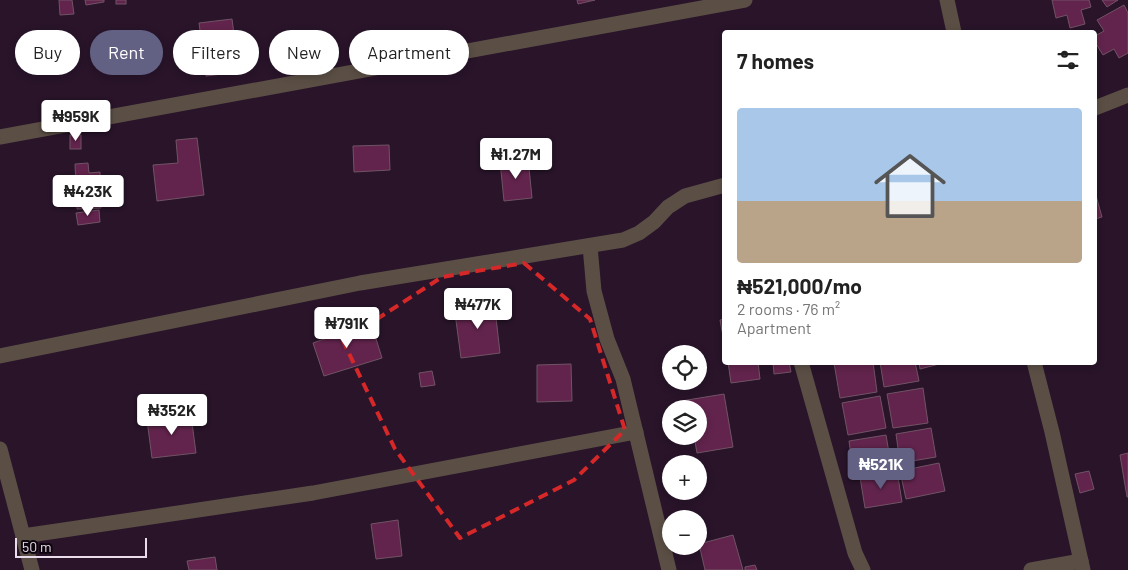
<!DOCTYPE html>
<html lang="en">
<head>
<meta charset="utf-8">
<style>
  :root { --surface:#fff; --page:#f2f2f2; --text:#222; --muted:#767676; --accent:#636183 }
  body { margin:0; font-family:Barlow,sans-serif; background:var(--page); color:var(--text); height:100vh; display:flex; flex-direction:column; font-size:19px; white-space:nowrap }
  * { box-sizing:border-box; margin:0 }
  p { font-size:16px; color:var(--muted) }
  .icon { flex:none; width:28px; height:28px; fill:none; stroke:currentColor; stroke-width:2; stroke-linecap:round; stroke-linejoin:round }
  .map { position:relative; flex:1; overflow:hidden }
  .panel { position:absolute; left:722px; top:30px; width:375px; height:335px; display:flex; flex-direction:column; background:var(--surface); border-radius:5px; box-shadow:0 2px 8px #0003 }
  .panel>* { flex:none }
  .hud { position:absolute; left:15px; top:30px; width:475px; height:45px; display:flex; gap:10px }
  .tools { position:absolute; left:662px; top:345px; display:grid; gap:10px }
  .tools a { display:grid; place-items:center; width:45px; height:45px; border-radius:50%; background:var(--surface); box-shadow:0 2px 8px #0003; font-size:25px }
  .scale { position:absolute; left:15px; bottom:12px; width:132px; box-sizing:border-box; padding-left:5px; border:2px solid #eadcea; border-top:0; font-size:14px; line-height:18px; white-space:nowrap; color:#eadcea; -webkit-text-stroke:4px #0c050d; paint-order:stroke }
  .price { position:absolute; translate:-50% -42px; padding:0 11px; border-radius:5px; background:#fff; color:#222; font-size:16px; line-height:32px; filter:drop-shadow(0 1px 2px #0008) }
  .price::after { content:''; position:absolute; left:50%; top:30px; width:15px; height:11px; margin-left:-8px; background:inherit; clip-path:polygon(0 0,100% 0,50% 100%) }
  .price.on { background:var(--accent); color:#fff }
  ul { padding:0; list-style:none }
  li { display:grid; align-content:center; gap:10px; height:265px; padding:0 15px }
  li span { display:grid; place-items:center; height:155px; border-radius:5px; color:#555 }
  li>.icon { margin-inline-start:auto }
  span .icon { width:90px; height:90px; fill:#fffc; stroke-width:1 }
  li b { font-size:21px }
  h2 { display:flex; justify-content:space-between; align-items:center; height:60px; padding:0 15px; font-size:21px }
  .pill { padding:0 18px; border-radius:22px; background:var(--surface); box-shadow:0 2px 8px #0003; font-size:18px; line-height:45px }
  .pill.on { background:var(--accent); color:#fff }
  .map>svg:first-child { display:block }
</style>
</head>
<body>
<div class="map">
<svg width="1128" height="570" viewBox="0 0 1128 570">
  <rect width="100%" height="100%" fill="#29142a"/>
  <g fill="#62244d" stroke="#715365">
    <path d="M59 0H72L74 14 60 15Z"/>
    <path d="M85 0H104V2L86 5Z"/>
    <rect x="116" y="0" width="10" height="4"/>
    <path d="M577 0H595L578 4Z"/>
    <path d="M1052 0H1089L1091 7 1081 10 1085 24 1070 28 1067 15 1056 18Z"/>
    <path d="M1102 0H1118L1107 7Z"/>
    <path d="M1124 5 1128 13V53L1119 58 1114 49 1103 55 1095 42V36L1104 31 1097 20Z"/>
    <path d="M232 19 239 72 206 76 199 23Z"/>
    <rect x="70" y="135" width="11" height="14"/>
    <path d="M197 138 204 195 157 201 153 165 178 163 176 140Z"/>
    <path d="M389 145 390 170 354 172 353 146Z"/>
    <path d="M528 158 532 198 504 201 500 161Z"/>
    <path d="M88 163 89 173 100 172 101 208 77 209 75 164Z"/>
    <path d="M1095 192 1102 217 1095 219Z"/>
    <path d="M99 210 100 222 78 225 76 213Z"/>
    <path d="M494 300 500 353 461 358 455 313 465 312 464 304Z"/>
    <path d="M725 319V347L720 320Z"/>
    <path d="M371 323 382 358 324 376 313 343 327 338 324 329 341 324 344 332Z"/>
    <path d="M728 362H758L760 379 731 383Z"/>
    <path d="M773 362H789L791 372 774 374Z"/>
    <path d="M873 362 877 392 840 398 834 363Z"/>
    <path d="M880 362H915L919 381 884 387Z"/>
    <path d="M919 362H947L920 369Z"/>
    <path d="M571 364 572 401 537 402V365Z"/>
    <path d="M432 371 435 385 421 387 419 373Z"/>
    <path d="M923 388 928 423 893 428 887 394Z"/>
    <path d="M724 394 733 447 697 453 694 436H699V409H676L675 402Z"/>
    <path d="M880 396 886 428 848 435 842 403Z"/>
    <path d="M191 415 196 453 152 458 147 420Z"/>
    <path d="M931 428 936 457 900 463 896 434Z"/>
    <path d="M886 435 891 465 853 471 849 441Z"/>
    <path d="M1128 453V497H1127L1120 455Z"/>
    <path d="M939 463 945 491 906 499 900 471Z"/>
    <path d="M897 471 902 502 865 508 860 477Z"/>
    <path d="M1089 471 1094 489 1080 493 1075 474Z"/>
    <path d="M398 520 402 556 376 559 371 524Z"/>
    <path d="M733 535 743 570H705L699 544Z"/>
    <path d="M215 557 217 570H189L187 561Z"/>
    <path d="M755 565 757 570H745V567Z"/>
  </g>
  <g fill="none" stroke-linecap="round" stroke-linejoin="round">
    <g stroke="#5b4f45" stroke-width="15">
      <path d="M947 0 954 32"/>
      <path d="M1095 108 1128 95"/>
      <path d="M0 137 745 0"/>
      <path d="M590 246 594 291 607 339 623 379 669 570"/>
      <path d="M0 356 360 283 623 240 639 233 654 222 668 207 685 196 725 185"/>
      <path d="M801 362 855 553 863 570"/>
      <path d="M1034 362 1052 432 1083 570"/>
      <path d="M0 449 32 570"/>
      <path d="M23 536 313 493 636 432"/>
      <path d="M1031 570 1081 561"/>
    </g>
  </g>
  <path fill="none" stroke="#d62828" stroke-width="4" stroke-dasharray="10 6" stroke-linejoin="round" d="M524 263 590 319 625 430 574 480 460 538 395 449 343 341 442 277Z"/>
</svg>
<div class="tools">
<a><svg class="icon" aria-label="locate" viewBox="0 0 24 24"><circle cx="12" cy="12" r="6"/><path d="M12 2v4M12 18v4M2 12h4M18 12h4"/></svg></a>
<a><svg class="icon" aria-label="layers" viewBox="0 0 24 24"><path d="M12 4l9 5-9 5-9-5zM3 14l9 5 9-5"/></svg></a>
<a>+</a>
<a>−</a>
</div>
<div class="scale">50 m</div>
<b class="price" style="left:76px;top:142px">₦959K</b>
<b class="price" style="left:516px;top:180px">₦1.27M</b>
<b class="price" style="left:88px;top:217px">₦423K</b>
<b class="price" style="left:478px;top:330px">₦477K</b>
<b class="price" style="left:347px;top:349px">₦791K</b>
<b class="price" style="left:172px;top:436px">₦352K</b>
<b class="price on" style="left:881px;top:490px">₦521K</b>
<div class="hud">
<a class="pill">Buy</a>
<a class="pill on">Rent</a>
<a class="pill">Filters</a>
<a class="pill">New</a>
<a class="pill">Apartment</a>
</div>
<section class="panel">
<h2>7 homes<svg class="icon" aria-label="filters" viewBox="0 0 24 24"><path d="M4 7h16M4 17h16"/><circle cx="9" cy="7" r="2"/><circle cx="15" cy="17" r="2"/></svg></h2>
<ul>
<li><span style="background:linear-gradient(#a9c7e8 60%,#b9a48a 0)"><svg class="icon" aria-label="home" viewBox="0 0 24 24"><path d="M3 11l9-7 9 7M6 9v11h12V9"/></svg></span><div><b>₦521,000/mo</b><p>2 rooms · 76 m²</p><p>Apartment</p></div></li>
</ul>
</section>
</div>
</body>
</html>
